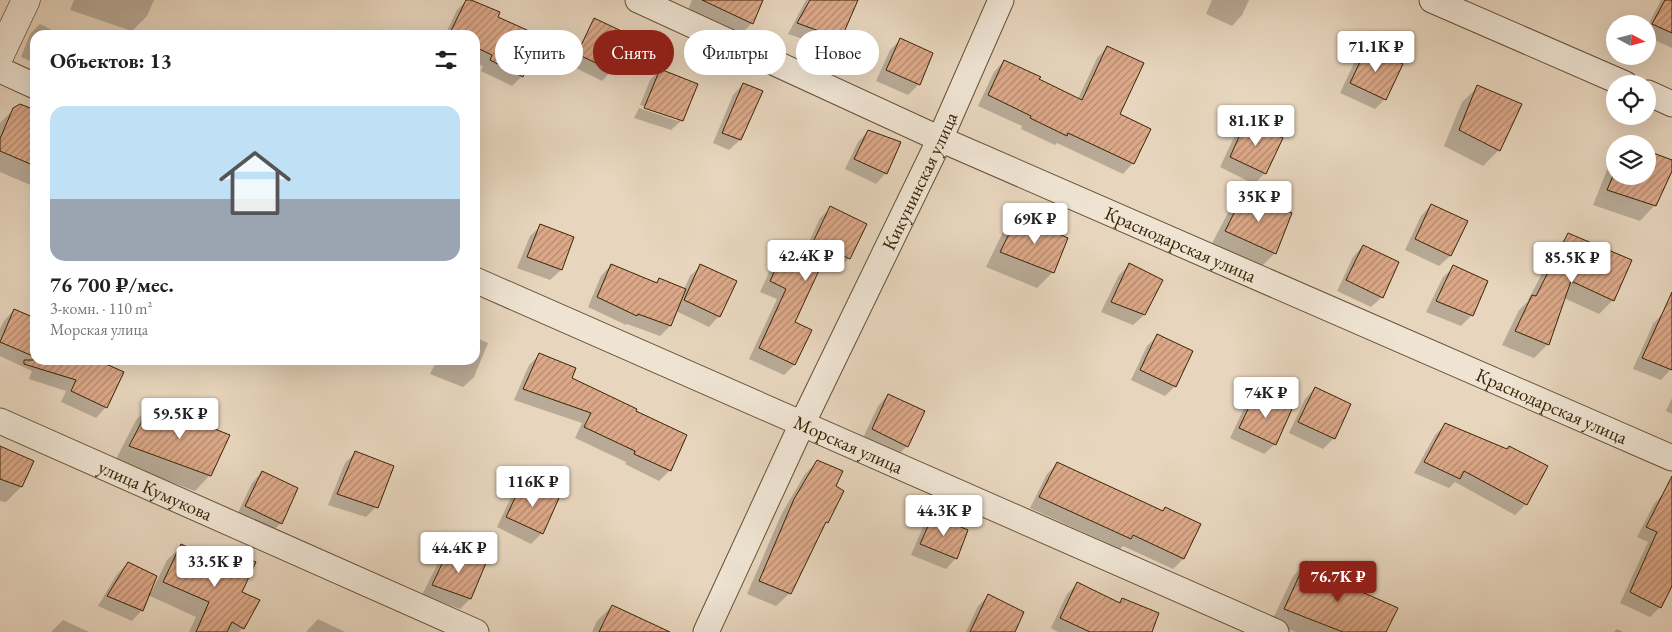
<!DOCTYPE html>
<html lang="ru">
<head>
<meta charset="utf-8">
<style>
  :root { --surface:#fff; --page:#f6f6f6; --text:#222; --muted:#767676; --line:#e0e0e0; --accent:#8f2418 }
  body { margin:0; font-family:"EB Garamond",serif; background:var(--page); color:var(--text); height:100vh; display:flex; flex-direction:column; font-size:19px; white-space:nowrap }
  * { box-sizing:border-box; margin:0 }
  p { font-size:16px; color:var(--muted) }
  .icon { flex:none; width:28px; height:28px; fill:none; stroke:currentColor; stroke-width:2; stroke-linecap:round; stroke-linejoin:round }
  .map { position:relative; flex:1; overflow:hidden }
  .side { position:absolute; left:30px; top:30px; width:450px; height:335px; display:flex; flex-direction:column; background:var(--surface); border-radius:15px; box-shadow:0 5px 20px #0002 }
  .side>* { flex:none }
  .guide { position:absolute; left:495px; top:30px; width:475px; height:45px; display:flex; gap:10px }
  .needle { width:32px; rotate:97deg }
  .tools { position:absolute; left:1606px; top:15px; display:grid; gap:10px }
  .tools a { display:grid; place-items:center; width:50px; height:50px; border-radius:50%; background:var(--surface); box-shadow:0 5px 20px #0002; font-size:25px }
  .price { position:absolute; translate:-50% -42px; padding:0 11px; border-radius:5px; background:#fff; color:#222; font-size:16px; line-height:32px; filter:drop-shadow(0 1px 2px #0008) }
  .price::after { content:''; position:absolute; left:50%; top:30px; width:15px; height:11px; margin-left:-8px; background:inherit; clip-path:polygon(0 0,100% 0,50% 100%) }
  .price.current { background:var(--accent); color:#fff }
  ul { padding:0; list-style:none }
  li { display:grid; align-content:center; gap:10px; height:265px; padding:0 20px }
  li+li { border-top:1px solid var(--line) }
  li span { display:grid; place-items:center; height:155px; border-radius:15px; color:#555 }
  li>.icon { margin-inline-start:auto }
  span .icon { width:90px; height:90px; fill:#fffc; stroke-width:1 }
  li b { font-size:21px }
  h2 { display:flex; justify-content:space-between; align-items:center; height:60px; padding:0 20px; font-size:21px }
  .pill { padding:0 18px; border-radius:22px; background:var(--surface); box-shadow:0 5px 20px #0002; font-size:18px; line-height:45px }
  .pill.current { background:var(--accent); color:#fff }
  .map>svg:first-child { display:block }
</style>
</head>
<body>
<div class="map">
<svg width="1672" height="632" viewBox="0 0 1672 632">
  <defs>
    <pattern id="building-hatch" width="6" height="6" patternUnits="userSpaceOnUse" patternTransform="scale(1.25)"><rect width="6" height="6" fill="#dca889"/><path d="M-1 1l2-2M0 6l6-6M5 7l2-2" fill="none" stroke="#b3896e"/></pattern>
  </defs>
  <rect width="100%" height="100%" fill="#e7d5bd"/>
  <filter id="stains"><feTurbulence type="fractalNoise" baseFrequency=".004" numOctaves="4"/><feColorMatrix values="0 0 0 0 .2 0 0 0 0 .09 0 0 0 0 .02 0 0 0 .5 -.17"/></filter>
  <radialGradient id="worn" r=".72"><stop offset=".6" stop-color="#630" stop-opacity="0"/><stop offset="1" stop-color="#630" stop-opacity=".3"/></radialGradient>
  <g fill="#0003">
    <path d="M74 0H154L147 16 132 31 70 10Z"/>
    <path d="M467 0 522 76 512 86 481 71 483 66 475 62V35H445L457 10Z"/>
    <path d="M692 0H761L752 23 737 38 686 15Z"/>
    <path d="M806 0H857L840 38 829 48 788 34Z"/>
    <path d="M1212 0H1249L1242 15 1232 26 1206 14Z"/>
    <path d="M1661 0H1672V48L1648 37V25Z"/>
    <path d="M40 24 62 35H35V63L21 57 30 34Z"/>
    <path d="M185 32 191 35H181Z"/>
    <path d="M588 32 612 70 602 81 570 65Z"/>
    <path d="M900 40 919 84 908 95 876 81 890 50Z"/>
    <path d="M1107 47 1118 115 1133 163 1123 174 1057 143 1055 145 1021 129 1022 126 978 106 994 72 1004 61 1038 80 1078 99 1097 58Z"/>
    <path d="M1367 49 1385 99 1375 109 1340 93 1356 59Z"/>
    <path d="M660 70 682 120 671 130 634 118 639 108 678 121V118L640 105 650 80Z"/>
    <path d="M743 84 762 91 740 140 729 150 713 143 733 95Z"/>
    <path d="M1478 87 1520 105 1499 150 1483 166 1444 146 1462 102Z"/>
    <path d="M14 109 35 111V187L0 172V123Z"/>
    <path d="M1246 123 1265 173 1254 184 1220 167 1236 133Z"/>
    <path d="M868 131 886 173 876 184 845 169 858 142Z"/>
    <path d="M1648 152 1672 161V168L1655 205 1640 221 1593 205 1611 160 1615 156V176H1648Z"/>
    <path d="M1245 194 1275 253 1260 268 1210 247 1230 209Z"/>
    <path d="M1431 205 1466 221 1450 256 1439 266 1405 250 1421 216Z"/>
    <path d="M831 208 849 258 839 269 822 261 793 323 794 365 784 375 749 359 777 299 760 292 776 257 786 247 803 255 820 218Z"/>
    <path d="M1018 217 1066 239 1053 272 1037 288 986 267 1003 232Z"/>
    <path d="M541 226 572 238 561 270 550 280 517 268 530 236Z"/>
    <path d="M1569 235 1613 300 1599 314 1564 298 1548 344 1534 358 1502 345 1519 310 1527 302 1555 249Z"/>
    <path d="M1363 246 1382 297 1371 307 1337 291 1353 257Z"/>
    <path d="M1130 264 1161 280 1144 315 1133 325 1101 312 1119 275Z"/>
    <path d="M611 265 655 284 659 279 684 289 690 276 701 266 719 316 709 327 676 311 670 326 660 336 627 324 626 325 588 307 601 276Z"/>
    <path d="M1454 267 1472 315 1461 326 1426 312 1443 277Z"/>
    <path d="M14 310 35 319V360H94L106 407 96 418 61 402 66 391 29 379 32 371 0 356V329L4 321Z"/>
    <path d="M1663 313 1672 318V368L1661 380 1633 369 1653 324Z"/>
    <path d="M1157 336 1175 386 1165 396 1131 380 1147 346Z"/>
    <path d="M475 337 488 343 474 377 463 387 430 374 437 360H475Z"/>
    <path d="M539 355 571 379 635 412 670 470 659 481 625 464 626 462 575 438 582 423 514 400 529 365Z"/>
    <path d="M1315 388 1350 404 1334 438 1323 449 1289 433 1305 399Z"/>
    <path d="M1256 393 1275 444 1264 454 1230 438 1246 404Z"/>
    <path d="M888 395 907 446 897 456 862 440 878 406Z"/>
    <path d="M1672 398V414L1666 411Z"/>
    <path d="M151 405 210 475 195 491 115 461 136 420Z"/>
    <path d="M1445 425 1526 504 1515 515 1455 482 1449 488 1414 473 1435 435Z"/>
    <path d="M0 448 32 461 21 487 6 502 0 501Z"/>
    <path d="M356 452 376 507 366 517 328 505 345 463Z"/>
    <path d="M818 461 834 486 827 522 822 526 790 593 776 606 747 594 782 513 805 474Z"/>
    <path d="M1057 464 1162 511 1165 508 1183 559 1173 569 1123 546 1120 549 1030 508 1047 474Z"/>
    <path d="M262 472 281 523 270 533 236 517 252 483Z"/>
    <path d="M523 483 558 499 542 533 531 544 497 527 513 493Z"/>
    <path d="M1664 493 1672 497V583L1660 607 1650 617 1620 603 1648 542 1637 537 1654 504Z"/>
    <path d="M933 517 956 558 946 569 911 555 923 527Z"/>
    <path d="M182 546 221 564 231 554 240 593 243 628 239 632H189L196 617 148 595 142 610 132 621 98 606 117 574 128 563 151 593 167 560Z"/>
    <path d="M451 548 484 564 470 599 460 609 422 595 440 559Z"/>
    <path d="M1306 563 1385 632H1296L1271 623 1293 576Z"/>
    <path d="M1077 584 1118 603 1122 599 1151 632H1058L1051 628 1067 594Z"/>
    <path d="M988 596 1013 632H966L978 606Z"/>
    <path d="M612 606 647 632H592L597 621Z"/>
    <path d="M318 619 345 632H306Z"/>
    <path d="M63 620 89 632H51Z"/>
    <path d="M1617 629 1623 632H1614Z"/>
  </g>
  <g fill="url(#building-hatch)" stroke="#3a2403">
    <path d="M466 0H471L500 12 498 17 538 35 523 77 490 60 492 55 475 47V35H449Z"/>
    <path d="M702 0H763L753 24Z"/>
    <path d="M810 0H858L841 39 797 23Z"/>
    <path d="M1665 0H1672V33L1652 24Z"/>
    <path d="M594 18 630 35 613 71 577 54Z"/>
    <path d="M900 38 933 53 920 85 886 70Z"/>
    <path d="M1107 46 1144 63 1120 114 1151 129 1134 164 1068 133 1067 136 1030 118 1031 116 988 95 1004 60 1041 77 1039 79 1082 100Z"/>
    <path d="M1367 47 1403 64 1386 100 1350 83Z"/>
    <path d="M660 69 698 84 683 121 644 108Z"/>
    <path d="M743 83 763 91 741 140 722 133Z"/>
    <path d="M1477 85 1522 104 1500 151 1459 130Z"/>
    <path d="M20 104 35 110V166L0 151V139L13 108Z"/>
    <path d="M1246 121 1283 138 1266 174 1230 157Z"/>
    <path d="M868 130 901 142 887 174 854 159Z"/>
    <path d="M1648 151 1672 160V171L1656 206 1607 190 1615 171V176H1648Z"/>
    <path d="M1244 193 1292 213 1276 254 1225 231Z"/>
    <path d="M1431 204 1468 221 1451 256 1415 239Z"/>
    <path d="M830 206 867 224 850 259 829 249 795 322 812 330 795 365 759 348 786 289 770 281 786 246 807 255Z"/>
    <path d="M1018 216 1068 238 1054 273 1000 252Z"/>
    <path d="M540 224 574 237 562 270 527 257Z"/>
    <path d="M1568 233 1632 260 1614 301 1571 281 1549 345 1515 331 1532 295 1536 296Z"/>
    <path d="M1363 245 1399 262 1383 298 1346 280Z"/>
    <path d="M1129 263 1163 280 1145 315 1111 302Z"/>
    <path d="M611 264 657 283 659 278 686 289 671 326 638 314 637 316 597 297Z"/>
    <path d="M700 264 737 281 720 317 684 300Z"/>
    <path d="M1453 265 1488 281 1473 316 1436 301Z"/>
    <path d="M1672 292V370L1642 358Z"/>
    <path d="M14 309 35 318V357L0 342Z"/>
    <path d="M1157 334 1193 351 1176 387 1140 370Z"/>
    <path d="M539 353 576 368 572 378 637 409 636 411 687 435 671 471 634 454 635 451 584 427 591 413 523 389Z"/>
    <path d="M24 360H97L124 372 107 408 71 391 76 380 24 364Z"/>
    <path d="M1315 387 1351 404 1335 439 1298 422Z"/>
    <path d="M1256 392 1292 409 1276 445 1239 428Z"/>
    <path d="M888 394 925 411 908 447 872 429Z"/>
    <path d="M151 404 230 435 211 476 129 446Z"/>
    <path d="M1445 423 1507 449 1509 446 1548 466 1527 505 1464 471 1460 479 1424 462Z"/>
    <path d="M0 446 34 461 22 487 0 479Z"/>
    <path d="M355 451 394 466 378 508 337 494Z"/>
    <path d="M817 460 843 471 836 486 844 491 828 523 826 522 791 594 759 581 794 499Z"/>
    <path d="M1057 462 1163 511 1165 507 1201 524 1184 559 1133 535 1131 539 1039 497Z"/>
    <path d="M262 471 298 488 282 524 245 506Z"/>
    <path d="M1672 476V586L1661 608 1630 592 1657 532 1646 527Z"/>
    <path d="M523 481 559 498 543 534 506 517Z"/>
    <path d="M933 515 968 530 957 559 920 544Z"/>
    <path d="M181 544 225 565 231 553 256 562 242 592 260 600 244 629 232 622 227 632H196L209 602 163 582Z"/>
    <path d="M450 547 486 563 471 599 432 585Z"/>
    <path d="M1306 561 1355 582 1353 588 1398 608 1386 632H1343L1284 609Z"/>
    <path d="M128 562 157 576 143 611 107 596Z"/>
    <path d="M1077 582 1120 603 1122 598 1159 613 1152 632H1090L1060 618Z"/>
    <path d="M988 594 1024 612 1015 632H970Z"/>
    <path d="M612 605 670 632H599Z"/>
  </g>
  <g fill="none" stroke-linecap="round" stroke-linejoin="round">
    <g stroke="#655032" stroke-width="27">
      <g id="street">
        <path id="s1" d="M638 0 940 139 1672 458"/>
        <path d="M1432 0 1625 84"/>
        <path d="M0 70 35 86"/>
        <path d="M1648 93 1672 104"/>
        <path id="s2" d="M475 280 1276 632"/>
        <path id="s3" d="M0 421 476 632"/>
        <path id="s4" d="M706 632 802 424 940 139 1001 0"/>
      </g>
    </g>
    <g stroke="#3a2403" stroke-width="29">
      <path id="secondary" d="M0 55 26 0"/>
    </g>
    <use href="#street" stroke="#efe4d4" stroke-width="25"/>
    <use href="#secondary" stroke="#efe4d4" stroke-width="28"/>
  </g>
  <g text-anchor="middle" stroke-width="4" stroke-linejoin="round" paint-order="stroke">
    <g font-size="19" fill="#3a2403" stroke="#efe4d4">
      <text dy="7" stroke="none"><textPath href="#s4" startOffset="499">Кикунинская улица</textPath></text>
      <text dy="7" stroke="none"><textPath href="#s1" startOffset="595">Краснодарская улица</textPath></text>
      <text dy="7" stroke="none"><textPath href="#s1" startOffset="1000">Краснодарская улица</textPath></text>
      <text dy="7" stroke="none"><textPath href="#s2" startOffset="408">Морская улица</textPath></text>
      <text dy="7" stroke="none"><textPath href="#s3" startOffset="170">улица Кумукова</textPath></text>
    </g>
  </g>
  <rect width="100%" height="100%" filter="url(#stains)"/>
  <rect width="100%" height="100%" fill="url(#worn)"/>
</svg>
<div class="tools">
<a><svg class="needle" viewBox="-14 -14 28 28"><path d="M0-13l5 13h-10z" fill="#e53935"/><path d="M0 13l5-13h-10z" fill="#767676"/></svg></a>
<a><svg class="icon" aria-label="locate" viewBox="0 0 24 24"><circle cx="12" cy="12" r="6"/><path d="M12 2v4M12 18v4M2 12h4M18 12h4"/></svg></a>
<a><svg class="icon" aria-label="layers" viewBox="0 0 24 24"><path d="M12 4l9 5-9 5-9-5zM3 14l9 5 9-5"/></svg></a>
</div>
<b class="price" style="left:1376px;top:73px">71.1K ₽</b>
<b class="price" style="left:1256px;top:147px">81.1K ₽</b>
<b class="price" style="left:1259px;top:223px">35K ₽</b>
<b class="price" style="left:1035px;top:245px">69K ₽</b>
<b class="price" style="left:806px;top:282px">42.4K ₽</b>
<b class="price" style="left:1572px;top:284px">85.5K ₽</b>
<b class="price" style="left:1266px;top:419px">74K ₽</b>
<b class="price" style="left:180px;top:440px">59.5K ₽</b>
<b class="price" style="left:533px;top:508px">116K ₽</b>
<b class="price" style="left:944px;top:537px">44.3K ₽</b>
<b class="price" style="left:459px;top:574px">44.4K ₽</b>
<b class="price" style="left:215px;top:588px">33.5K ₽</b>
<b class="price current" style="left:1338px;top:603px">76.7K ₽</b>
<div class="guide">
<a class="pill">Купить</a>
<a class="pill current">Снять</a>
<a class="pill">Фильтры</a>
<a class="pill">Новое</a>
</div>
<section class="side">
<h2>Объектов: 13<svg class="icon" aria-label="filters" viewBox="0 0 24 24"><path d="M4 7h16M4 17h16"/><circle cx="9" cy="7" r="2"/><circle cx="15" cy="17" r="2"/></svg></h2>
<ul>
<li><span style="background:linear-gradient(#bfe0f5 60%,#9aa5b1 0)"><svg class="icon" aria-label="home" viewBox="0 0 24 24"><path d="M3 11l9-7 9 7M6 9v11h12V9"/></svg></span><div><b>76 700 ₽/мес.</b><p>3-комн. · 110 m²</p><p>Морская улица</p></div></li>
</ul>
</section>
</div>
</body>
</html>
